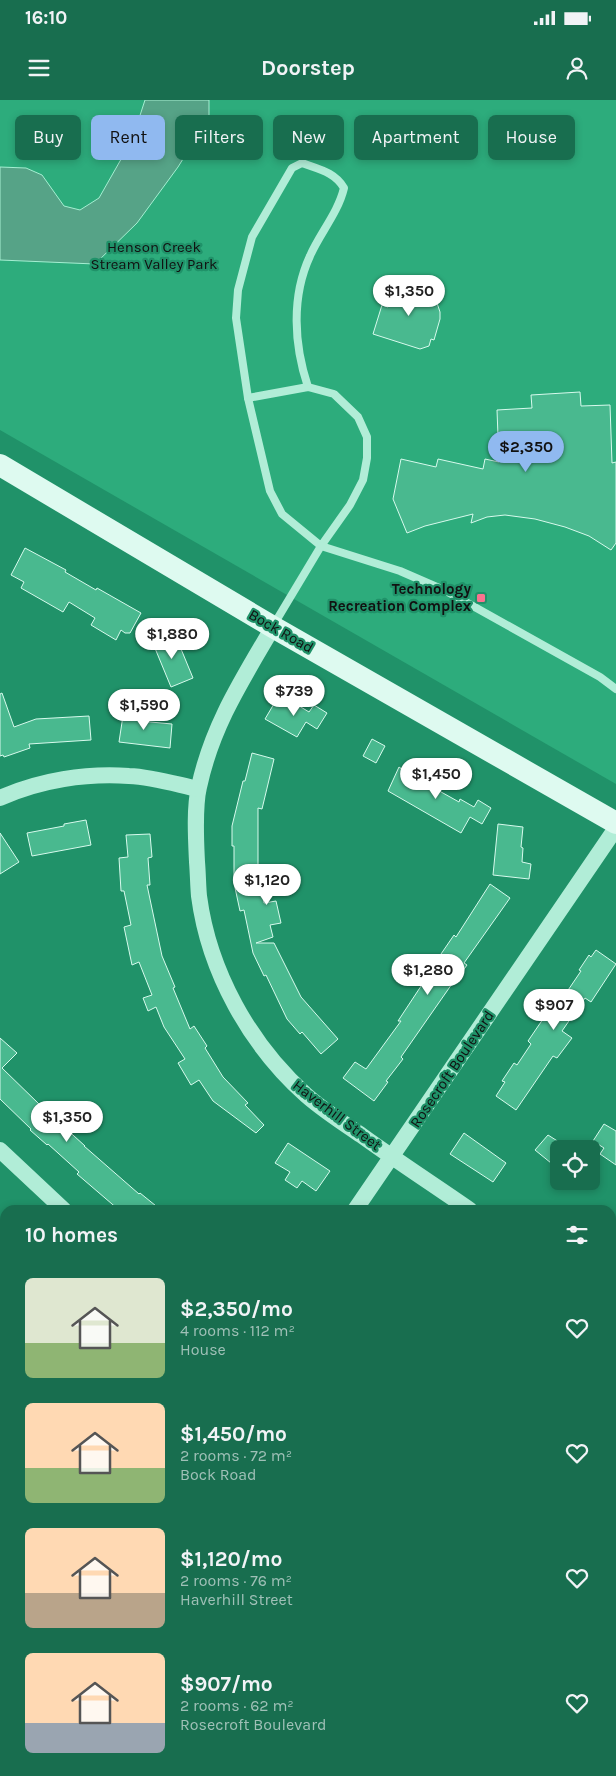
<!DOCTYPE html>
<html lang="en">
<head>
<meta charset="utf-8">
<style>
  :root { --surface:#186e4f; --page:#257659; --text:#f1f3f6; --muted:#9fc0b7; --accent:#90b9f0 }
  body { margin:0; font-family:Karla,sans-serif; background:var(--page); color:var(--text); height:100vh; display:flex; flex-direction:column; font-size:19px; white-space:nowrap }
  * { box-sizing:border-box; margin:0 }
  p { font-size:16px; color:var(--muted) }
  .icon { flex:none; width:28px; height:28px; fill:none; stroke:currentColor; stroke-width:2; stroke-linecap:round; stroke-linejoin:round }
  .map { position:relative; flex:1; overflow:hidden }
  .details { position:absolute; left:0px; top:1105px; width:616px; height:571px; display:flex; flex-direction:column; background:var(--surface); border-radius:15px 15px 0 0; box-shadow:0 2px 8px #0003 }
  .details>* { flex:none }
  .hud { position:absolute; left:15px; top:15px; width:586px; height:45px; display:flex; gap:10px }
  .fabs { position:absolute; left:550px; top:1040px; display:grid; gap:10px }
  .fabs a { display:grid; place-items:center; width:50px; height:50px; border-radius:8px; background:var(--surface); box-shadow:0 2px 8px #0003; font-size:25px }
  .price { position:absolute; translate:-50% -42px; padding:0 11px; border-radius:18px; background:#fff; color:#222; font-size:16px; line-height:32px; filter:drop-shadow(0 1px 2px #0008) }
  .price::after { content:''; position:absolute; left:50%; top:30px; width:15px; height:11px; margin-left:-8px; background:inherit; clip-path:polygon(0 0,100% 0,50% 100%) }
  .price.active { background:var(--accent); color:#111 }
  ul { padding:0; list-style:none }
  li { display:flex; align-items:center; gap:15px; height:125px; padding:0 25px }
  li span { display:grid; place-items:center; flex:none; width:140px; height:100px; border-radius:8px; color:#555 }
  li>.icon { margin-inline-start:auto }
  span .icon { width:60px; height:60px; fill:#fffc; stroke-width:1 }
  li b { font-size:21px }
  h2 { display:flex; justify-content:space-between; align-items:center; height:60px; padding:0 25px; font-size:21px }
  .pill { padding:0 18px; border-radius:8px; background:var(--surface); box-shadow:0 2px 8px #0003; font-size:18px; line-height:45px }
  .pill.active { background:var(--accent); color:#111 }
  .status { display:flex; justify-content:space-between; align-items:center; height:35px; padding:0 25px; background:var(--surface); direction:ltr }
  .status svg { height:14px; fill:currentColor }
  header { display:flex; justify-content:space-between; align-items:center; height:65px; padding:0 25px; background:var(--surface); font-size:22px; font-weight:700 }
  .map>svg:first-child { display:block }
</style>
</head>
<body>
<div class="status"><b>16:10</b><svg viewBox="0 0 49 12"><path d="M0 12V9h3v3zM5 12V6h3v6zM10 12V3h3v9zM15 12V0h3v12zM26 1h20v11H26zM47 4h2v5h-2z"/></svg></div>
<header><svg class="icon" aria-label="menu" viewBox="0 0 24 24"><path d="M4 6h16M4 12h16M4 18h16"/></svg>Doorstep<svg class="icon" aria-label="person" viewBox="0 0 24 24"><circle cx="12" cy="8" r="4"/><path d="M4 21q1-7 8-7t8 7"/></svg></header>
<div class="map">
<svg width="616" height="1676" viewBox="0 0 616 1676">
  <rect width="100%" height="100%" fill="#209269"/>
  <path fill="#2dac7c" d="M0 0H616V684L0 330Z"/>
  <path fill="#56a387" stroke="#a5efd2" d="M145 0H209V17L178 67 137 123 95 164 0 160V67L26 68 42 75 64 106 80 110 99 98 132 40Z"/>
  <g fill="#49b98f" stroke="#d7faed">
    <path d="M398 180 426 189 423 196 436 200 440 212V219L434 240 431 239 429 246 420 249 373 234 382 205 388 207Z"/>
    <path d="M580 292 581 306 610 305 612 363 616 362V443L611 450 589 436 565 427 535 419 505 415 487 417 471 423 473 414 425 426 407 433 393 399 401 359 436 367 438 359 483 369 485 359 499 362 497 310 532 308 531 295Z"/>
    <path d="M25 448 66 470 65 472 96 490 97 488 141 513 130 533H125L121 530 116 540 91 525 95 518 69 502 63 512 21 488 24 482 11 475Z"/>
    <path d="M174 532 193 578 171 587 152 541Z"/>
    <path d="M2 593 14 627 36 619 89 616 91 640 29 644 30 648 4 657 3 655 0 656V594Z"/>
    <path d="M278 597 295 607 296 604 309 612 314 605 327 613 317 629 306 622 297 637 265 619Z"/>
    <path d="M124 609 141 610 140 621 172 624 170 648 119 642Z"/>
    <path d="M372 639 385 646 376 663 363 656Z"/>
    <path d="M252 653 274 659 262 709 258 708V772L264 803 276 801 281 823 270 825 273 837 256 843H274L301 897 338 939 321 954 302 932 300 934 287 919 266 875 264 876 253 853 244 810 240 811 234 783V746H232V726L243 681H245Z"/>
    <path d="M399 667 406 672 408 669 421 677 426 669 440 677 434 688 459 702 460 699 474 707 478 700 491 708 482 724 470 717 461 733 388 691Z"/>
    <path d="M86 720 91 745 32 756 27 733 64 726V724Z"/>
    <path d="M498 724 523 727 521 747 523 748 522 762 531 764 529 779 493 775Z"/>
    <path d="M0 733 19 762 0 774Z"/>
    <path d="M150 734 152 757 148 758 150 785H147L162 856 175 887 173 888 190 929 194 926 207 946 205 948 223 977 248 1003 245 1005 264 1025 256 1033 213 1001 199 980 191 985 178 963 185 959 164 927 156 907 148 911 143 898 152 895 139 862 132 865 124 827 131 825 124 791H121L119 758 128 757 126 735Z"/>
    <path d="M490 784 510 798 464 863 467 865 455 882 454 881 401 957 403 959 386 981 388 982 374 1001 343 978 355 962 366 969 401 921H398L429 874 428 873 454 835 456 837Z"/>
    <path d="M596 850 616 864 591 902 585 898 562 931 572 938 557 958 553 956 516 1010 496 996 505 982 502 981 514 963 517 965 531 944 528 941 556 900 560 902 581 871 579 870 589 855 591 857Z"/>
    <path d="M0 938 17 953 2 968 39 1004 85 1046H84L139 1094 140 1093 161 1110H119L77 1074 79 1072 48 1044 47 1045 30 1030 31 1029 0 999Z"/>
    <path d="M604 1024 616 1031V1065L600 1054 604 1048 593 1041Z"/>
    <path d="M464 1033 506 1063 493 1082 450 1054Z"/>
    <path d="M548 1035 559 1042V1053L551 1063 535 1050Z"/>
    <path d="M288 1043 330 1071 316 1091 302 1081 297 1088 285 1080 290 1072 275 1063Z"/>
  </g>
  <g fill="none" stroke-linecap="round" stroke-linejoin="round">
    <g stroke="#b1edd7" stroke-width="8">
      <path d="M308 287 334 294 358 317 367 337V358L363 380 350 405 321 446 282 414 270 391 248 298Z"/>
      <path d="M248 298 236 218 238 190 252 137 292 68 302 63C318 69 335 72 344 88 338 113 320 133 310 156 291 197 294 245 308 287"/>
      <path d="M273 526 321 446 400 471 446 491 600 577 616 589"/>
    </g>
    <g stroke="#b1edd7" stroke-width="16">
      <path d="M273 527C242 580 212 626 199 687 194 708 196 740 197 762 198 774 198 785 199 796 209 872 250 945 306 995 323 1010 343 1023 361 1035 397 1061 434 1085 470 1110"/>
      <path d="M0 698C40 680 86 673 129 676 153 677 175 684 198 689"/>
      <path d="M0 1050 64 1110"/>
      <path d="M355 1110 616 728"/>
      <path d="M611 1137 616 1130"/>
      <path d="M611 1552 616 1545"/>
      <path d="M0 1629 5 1622"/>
      <path d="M243 1676 246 1671"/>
      <path d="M525 1676 528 1671"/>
    </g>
    <path stroke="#defaf0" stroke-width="22" d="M0 365 273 527 616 723"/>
  </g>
  <rect fill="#fa728f" stroke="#209269" stroke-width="2" x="476" y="493" width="10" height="10" rx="2.5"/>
  <g text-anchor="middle" stroke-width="4.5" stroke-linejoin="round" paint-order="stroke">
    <g font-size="15" fill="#111" stroke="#209269">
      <text x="154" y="152">Henson Creek<tspan x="154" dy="17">Stream Valley Park</tspan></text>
    </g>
    <g font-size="15" font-weight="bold" fill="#111" stroke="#209269" text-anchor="end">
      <text x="471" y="494">Technology<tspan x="471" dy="17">Recreation Complex</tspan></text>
    </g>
    <g font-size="15" fill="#111" stroke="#209269">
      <text transform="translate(281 531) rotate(30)" y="5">Bock Road</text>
      <text transform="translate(452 969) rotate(-56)" y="5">Rosecroft Boulevard</text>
      <text transform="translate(337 1015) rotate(37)" y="5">Haverhill Street</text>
    </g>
  </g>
</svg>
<div class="fabs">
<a><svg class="icon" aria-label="locate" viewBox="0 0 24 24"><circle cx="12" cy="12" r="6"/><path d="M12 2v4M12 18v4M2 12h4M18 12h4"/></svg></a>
</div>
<b class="price" style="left:409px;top:217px">$1,350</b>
<b class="price active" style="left:526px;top:373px">$2,350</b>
<b class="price" style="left:172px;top:560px">$1,880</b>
<b class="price" style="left:294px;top:617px">$739</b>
<b class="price" style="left:144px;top:631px">$1,590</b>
<b class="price" style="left:436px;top:700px">$1,450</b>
<b class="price" style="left:267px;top:806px">$1,120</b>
<b class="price" style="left:428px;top:896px">$1,280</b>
<b class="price" style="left:554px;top:931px">$907</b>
<b class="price" style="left:67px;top:1043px">$1,350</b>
<div class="hud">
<a class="pill">Buy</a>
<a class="pill active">Rent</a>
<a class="pill">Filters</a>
<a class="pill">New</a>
<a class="pill">Apartment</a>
<a class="pill">House</a>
</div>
<section class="details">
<h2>10 homes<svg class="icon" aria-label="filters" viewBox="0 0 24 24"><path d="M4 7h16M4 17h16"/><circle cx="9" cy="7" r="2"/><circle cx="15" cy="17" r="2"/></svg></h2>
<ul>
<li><span style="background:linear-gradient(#dfe7d0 65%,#8fb573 0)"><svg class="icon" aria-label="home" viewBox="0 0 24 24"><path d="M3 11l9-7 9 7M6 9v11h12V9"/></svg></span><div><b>$2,350/mo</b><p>4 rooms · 112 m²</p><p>House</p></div><svg class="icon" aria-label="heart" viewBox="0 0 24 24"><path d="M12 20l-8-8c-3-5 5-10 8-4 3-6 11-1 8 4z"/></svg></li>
<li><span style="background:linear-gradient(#ffd9b3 65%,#8fb573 0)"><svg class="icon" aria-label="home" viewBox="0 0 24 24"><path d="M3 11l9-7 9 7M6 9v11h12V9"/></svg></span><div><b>$1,450/mo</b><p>2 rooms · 72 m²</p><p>Bock Road</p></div><svg class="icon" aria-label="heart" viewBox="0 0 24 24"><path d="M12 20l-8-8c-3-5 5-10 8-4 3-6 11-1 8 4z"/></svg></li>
<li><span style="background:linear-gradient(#ffd9b3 65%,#b9a48a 0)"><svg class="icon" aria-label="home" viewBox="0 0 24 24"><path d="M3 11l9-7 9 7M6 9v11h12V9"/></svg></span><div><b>$1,120/mo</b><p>2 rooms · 76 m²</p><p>Haverhill Street</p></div><svg class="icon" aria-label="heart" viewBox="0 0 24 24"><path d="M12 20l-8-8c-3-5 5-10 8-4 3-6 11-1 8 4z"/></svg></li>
<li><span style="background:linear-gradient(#ffd9b3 70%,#9aa5b1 0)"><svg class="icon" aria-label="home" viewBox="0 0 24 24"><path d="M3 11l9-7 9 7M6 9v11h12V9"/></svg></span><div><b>$907/mo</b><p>2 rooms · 62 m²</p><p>Rosecroft Boulevard</p></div><svg class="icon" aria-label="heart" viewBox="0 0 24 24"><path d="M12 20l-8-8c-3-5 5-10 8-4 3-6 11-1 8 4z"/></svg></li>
</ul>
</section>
</div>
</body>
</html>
